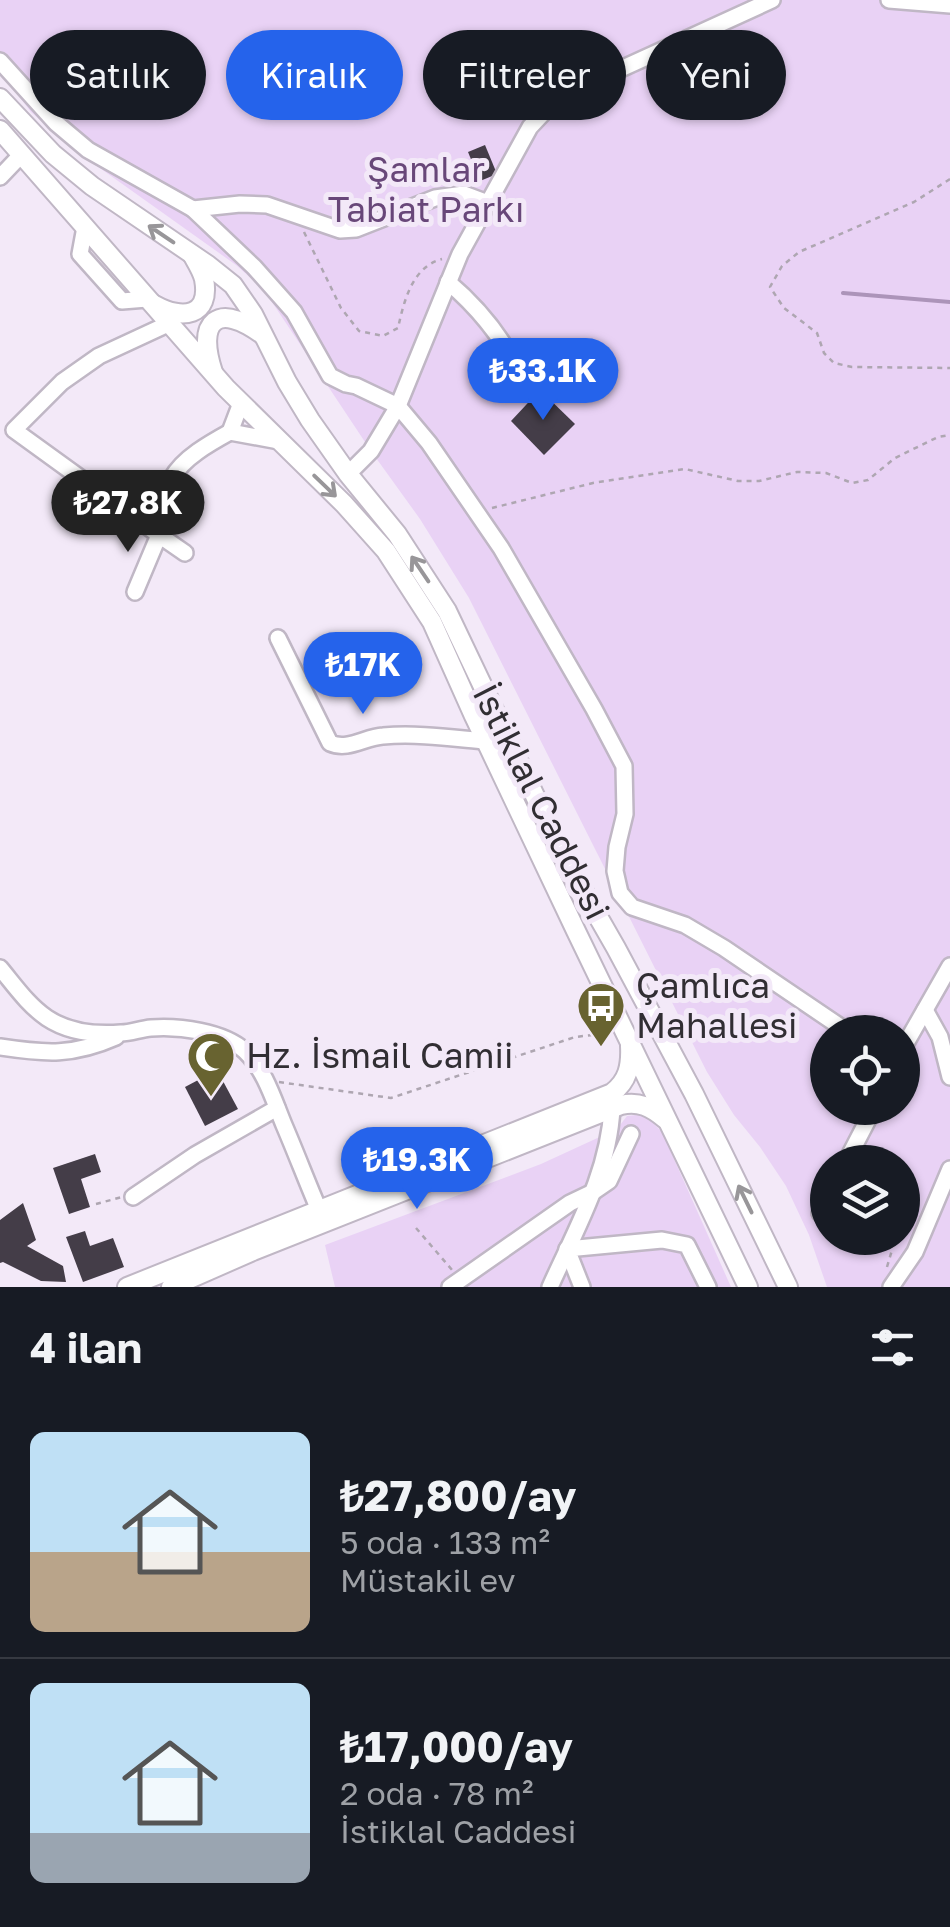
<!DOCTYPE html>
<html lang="tr">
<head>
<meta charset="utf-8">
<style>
  :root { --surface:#171b24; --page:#20242c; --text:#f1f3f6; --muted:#9ea1a6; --line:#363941; --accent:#2563eb }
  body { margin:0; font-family:"Golos Text",sans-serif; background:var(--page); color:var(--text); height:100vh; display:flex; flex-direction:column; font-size:38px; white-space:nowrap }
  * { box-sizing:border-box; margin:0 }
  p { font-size:32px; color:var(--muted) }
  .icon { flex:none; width:55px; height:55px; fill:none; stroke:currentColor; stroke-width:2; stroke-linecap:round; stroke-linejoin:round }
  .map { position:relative; height:1287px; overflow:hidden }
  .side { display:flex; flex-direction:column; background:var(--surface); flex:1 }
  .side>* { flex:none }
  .top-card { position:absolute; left:30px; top:30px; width:890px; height:90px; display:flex; gap:20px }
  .buttons { position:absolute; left:810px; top:1015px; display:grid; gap:20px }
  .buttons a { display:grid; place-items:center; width:110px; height:110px; border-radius:50%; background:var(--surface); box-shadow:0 2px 8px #0004; font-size:50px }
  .price { position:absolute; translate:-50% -85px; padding:0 22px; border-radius:35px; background:var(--accent); color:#fff; font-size:32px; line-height:65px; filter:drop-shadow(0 2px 5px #0008) }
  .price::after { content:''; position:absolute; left:50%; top:60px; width:30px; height:22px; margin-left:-15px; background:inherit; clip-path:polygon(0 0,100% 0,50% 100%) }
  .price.selected { background:#222; color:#fff }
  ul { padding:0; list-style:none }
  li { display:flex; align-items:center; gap:30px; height:250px; padding:0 30px }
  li+li { border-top:2px solid var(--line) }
  li span { display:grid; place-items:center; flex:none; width:280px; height:200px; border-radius:15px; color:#555 }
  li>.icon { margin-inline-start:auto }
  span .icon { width:120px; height:120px; fill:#fffc; stroke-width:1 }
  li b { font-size:42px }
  h2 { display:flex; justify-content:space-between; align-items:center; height:120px; padding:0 30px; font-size:42px }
  .tag { padding:0 35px; border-radius:45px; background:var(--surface); box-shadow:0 2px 8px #0004; font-size:35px; line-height:90px }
  .tag.selected { background:var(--accent); color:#fff }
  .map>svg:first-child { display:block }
</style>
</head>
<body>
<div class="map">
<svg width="950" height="1287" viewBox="0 0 950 1287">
  <rect width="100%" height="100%" fill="#f3e9f8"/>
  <g fill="#e9d2f5" fill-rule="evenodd">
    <path d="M0 0H950V1287H827L809 1235 786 1186 760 1147 734 1115 707 1072 469 598 420 519 371 451 264 290 236 265 83 156 31 112 0 71ZM828 1032H902V1108H828ZM828 1162H902V1238H828Z"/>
    <path d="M636 1115 646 1116 662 1132 731 1287H335L325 1245 541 1164 617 1129 627 1116Z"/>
  </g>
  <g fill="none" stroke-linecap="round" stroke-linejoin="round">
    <path stroke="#ac94b9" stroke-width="4" d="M843 293 950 302"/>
  </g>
  <g fill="#443d48">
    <path d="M485 145 497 174 480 181 468 152Z"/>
    <path d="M540 390 575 424 544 455 511 421Z"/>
    <path d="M217 1070 238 1109 205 1126 185 1087Z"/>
    <path d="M95 1154 101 1172 81 1179 90 1207 69 1214 53 1168Z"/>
    <path d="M23 1203 36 1240 27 1246 63 1266 66 1282 41 1281 3 1262 0 1263V1220Z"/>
    <path d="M85 1231 90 1246 113 1238 124 1267 83 1282 66 1237Z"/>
  </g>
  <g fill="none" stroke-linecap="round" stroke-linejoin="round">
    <g stroke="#c0b7c5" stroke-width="20">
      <g id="minor">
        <path d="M889 0 950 5"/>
        <path d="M0 61 56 123 88 150 193 209 240 204 267 205 340 230 356 229 435 198 464 194 488 203"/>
        <path d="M0 177 22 154"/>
        <path d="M193 209 254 267 294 312 330 376 346 384 356 386 398 406 429 443 501 548 594 709 624 766 625 814 617 847 615 871 620 893 632 907 685 925 724 948 848 1032"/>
        <path d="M85 227 80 254 122 301 147 299"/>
        <path d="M448 282C480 309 503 338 521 375"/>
        <path d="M168 324 99 356 62 382 14 430 159 535C162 517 163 494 172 478 183 458 210 443 230 432"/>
        <path d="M241 403 230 432 279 441"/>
        <path d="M348 474 371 451 398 406 460 254 530 127 546 110 579 88 772 0"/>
        <path d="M135 592 159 535 185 553"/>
        <path d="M278 638 330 743C348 751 365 737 383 736 417 733 452 738 485 741"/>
        <path d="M0 968C15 986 28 1005 47 1018 68 1032 96 1035 121 1033 131 1033 140 1029 151 1028 179 1026 223 1031 245 1051 265 1070 274 1101 284 1125 296 1153 307 1182 319 1210"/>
        <path d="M925 1010 940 1037 950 1077"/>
        <path d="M0 1047C46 1054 73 1056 116 1037"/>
        <path d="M902 1050 950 966"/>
        <path d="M846 1162 874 1108"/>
        <path d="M133 1197 195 1155 277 1108"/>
        <path d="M820 1213 828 1199"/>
        <path d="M450 1287 570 1203 593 1192 609 1181 631 1134"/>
        <path d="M550 1287C576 1229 609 1172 612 1108"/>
        <path d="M582 1287 567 1249 662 1240 687 1245 708 1287"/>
        <path d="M891 1287 915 1252 950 1169"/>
      </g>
    </g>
    <g stroke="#c0b7c5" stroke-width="22">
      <g id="major">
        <path d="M0 98 53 154 92 186 208 265 233 285 253 314 287 382 310 420 348 474 397 534 447 611 565 859 616 948 694 1094 788 1287"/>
        <path d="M0 130 226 388 344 504 386 551 432 622 474 716 576 931 748 1287"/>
        <path d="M155 305C182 320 211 317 204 279 202 271 197 263 193 256"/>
        <path d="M213 372C196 321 217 301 263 335"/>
        <path d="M127 1287 612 1093C628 1081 631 1066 630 1046"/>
        <path d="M171 1287 253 1251 621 1105C639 1101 651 1107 665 1119"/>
      </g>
    </g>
    <g stroke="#aea6b1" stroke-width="2.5" stroke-dasharray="5 5" stroke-linecap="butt">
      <path d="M950 179 914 202 799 252 782 266 770 287 784 308 817 333 824 353 834 363 852 367 950 368"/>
      <path d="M304 232 341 308 359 331 383 336 398 328C404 301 412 267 442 259"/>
      <path d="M492 508 593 483 685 469 738 481H759L797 472 826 473 852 483 868 480 895 458 938 437 950 435"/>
      <path d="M279 1082 391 1098 575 1037 610 1033"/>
      <path d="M96 1204 122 1197"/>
      <path d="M416 1228 453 1271"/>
      <path d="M887 1267 892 1250 890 1238"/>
    </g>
    <use href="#minor" stroke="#fff" stroke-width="15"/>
    <use href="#major" stroke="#fff" stroke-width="18"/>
  </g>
  <defs><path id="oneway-shaft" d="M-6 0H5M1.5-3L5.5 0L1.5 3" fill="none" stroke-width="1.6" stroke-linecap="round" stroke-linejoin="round" transform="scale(2.5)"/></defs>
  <g stroke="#989699">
    <use href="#oneway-shaft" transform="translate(161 234) rotate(-146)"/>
    <use href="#oneway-shaft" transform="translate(325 486) rotate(44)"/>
    <use href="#oneway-shaft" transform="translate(420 569) rotate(-124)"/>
    <use href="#oneway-shaft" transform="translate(745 1199) rotate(-116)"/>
  </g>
  <defs>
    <g id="bus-pin" transform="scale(2.5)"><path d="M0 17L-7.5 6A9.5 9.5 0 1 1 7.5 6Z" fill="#686330" stroke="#f3e9f8"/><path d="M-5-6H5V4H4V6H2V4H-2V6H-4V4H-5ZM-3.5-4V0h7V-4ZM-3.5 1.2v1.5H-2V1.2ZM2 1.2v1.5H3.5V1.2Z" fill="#fff"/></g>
    <g id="mosque-pin" transform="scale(2.5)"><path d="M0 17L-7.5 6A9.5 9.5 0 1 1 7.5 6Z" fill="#686330" stroke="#f3e9f8"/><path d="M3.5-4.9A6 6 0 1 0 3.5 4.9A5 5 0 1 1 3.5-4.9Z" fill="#fff"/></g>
  </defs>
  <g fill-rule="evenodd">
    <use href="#bus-pin" x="601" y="1006"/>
    <use href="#mosque-pin" x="211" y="1056"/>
  </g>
  <g text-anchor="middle" stroke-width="10" stroke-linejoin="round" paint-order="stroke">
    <g font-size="35" fill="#684779" stroke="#f3e9f8">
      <text x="426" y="182">Şamlar<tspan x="426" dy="40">Tabiat Parkı</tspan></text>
    </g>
    <g font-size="35" fill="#312e33" stroke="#f3e9f8">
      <text transform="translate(541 802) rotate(63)" y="12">İstiklal Caddesi</text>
    </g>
    <g font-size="35" fill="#312e33" stroke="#f3e9f8" text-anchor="start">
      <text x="636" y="998">Çamlıca<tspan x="636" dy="40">Mahallesi</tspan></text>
      <text x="246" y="1068">Hz. İsmail Camii</text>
    </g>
  </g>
</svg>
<div class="buttons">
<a><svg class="icon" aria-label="locate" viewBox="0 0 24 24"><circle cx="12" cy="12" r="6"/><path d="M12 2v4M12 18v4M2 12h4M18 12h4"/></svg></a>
<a><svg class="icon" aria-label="layers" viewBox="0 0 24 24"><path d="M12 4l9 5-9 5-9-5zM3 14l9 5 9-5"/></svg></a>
</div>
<b class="price" style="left:543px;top:423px">₺33.1K</b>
<b class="price selected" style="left:128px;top:555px">₺27.8K</b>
<b class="price" style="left:363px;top:717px">₺17K</b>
<b class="price" style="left:417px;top:1212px">₺19.3K</b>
<div class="top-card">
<a class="tag">Satılık</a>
<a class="tag selected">Kiralık</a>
<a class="tag">Filtreler</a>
<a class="tag">Yeni</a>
</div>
</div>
<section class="side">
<h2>4 ilan<svg class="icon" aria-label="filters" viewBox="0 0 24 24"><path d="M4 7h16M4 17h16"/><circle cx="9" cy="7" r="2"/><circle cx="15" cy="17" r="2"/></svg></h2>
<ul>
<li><span style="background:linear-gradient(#bfe0f5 60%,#b9a48a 0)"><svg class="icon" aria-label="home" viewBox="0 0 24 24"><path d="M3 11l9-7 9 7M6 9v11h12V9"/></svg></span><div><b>₺27,800/ay</b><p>5 oda · 133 m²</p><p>Müstakil ev</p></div></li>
<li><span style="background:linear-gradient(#bfe0f5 75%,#9aa5b1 0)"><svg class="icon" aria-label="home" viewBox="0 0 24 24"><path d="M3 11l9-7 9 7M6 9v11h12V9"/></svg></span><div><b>₺17,000/ay</b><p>2 oda · 78 m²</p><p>İstiklal Caddesi</p></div></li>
</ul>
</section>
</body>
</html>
